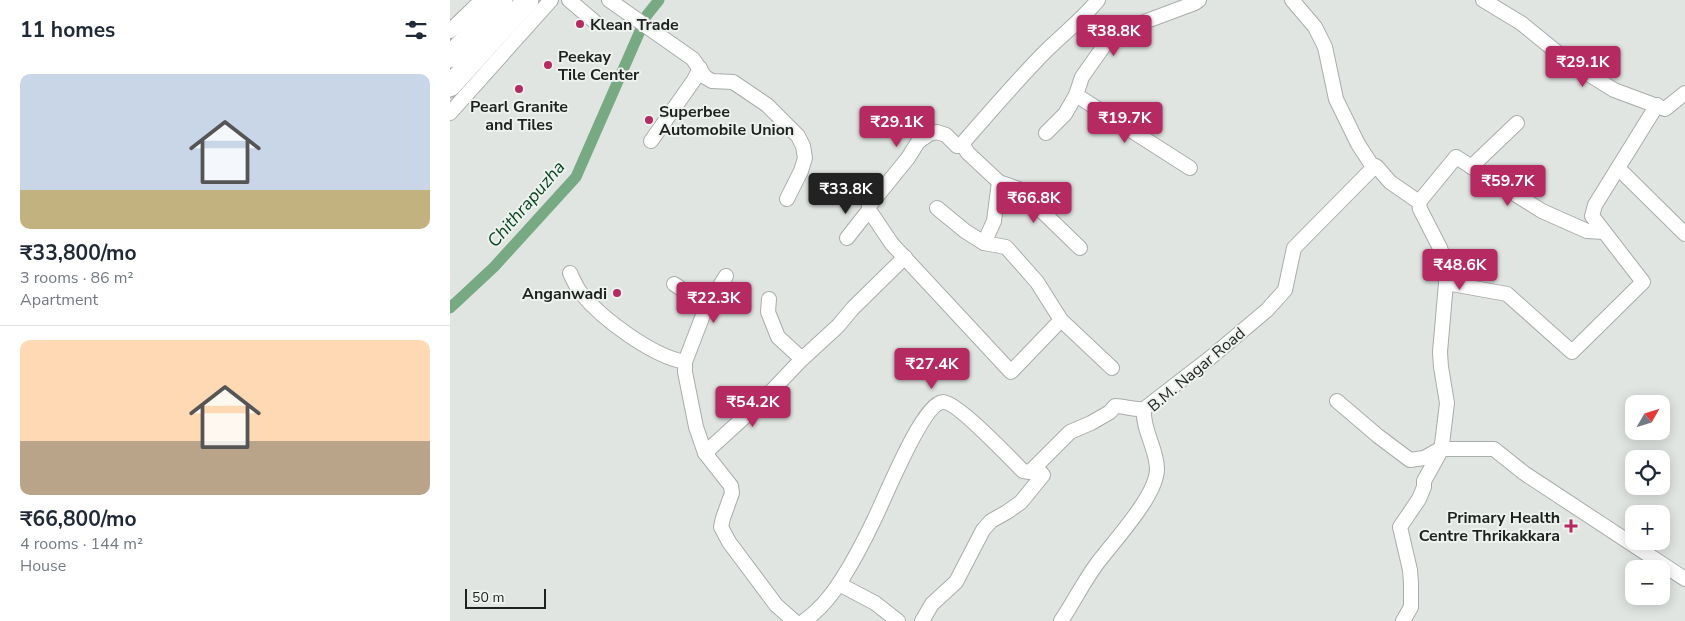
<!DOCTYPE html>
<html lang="en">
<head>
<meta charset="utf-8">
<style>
  :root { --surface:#fff; --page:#f6f6f7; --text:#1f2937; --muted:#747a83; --line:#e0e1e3; --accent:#b62a62 }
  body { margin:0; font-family:"Nunito Sans",sans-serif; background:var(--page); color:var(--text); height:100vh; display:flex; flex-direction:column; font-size:19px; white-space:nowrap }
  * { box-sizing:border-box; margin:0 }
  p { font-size:16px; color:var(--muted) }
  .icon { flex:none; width:28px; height:28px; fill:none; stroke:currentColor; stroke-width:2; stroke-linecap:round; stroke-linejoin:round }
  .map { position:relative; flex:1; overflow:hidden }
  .details { display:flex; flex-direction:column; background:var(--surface); width:450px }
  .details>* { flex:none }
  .needle { width:32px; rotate:51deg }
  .tools { position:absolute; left:1175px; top:395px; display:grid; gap:10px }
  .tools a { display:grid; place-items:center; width:45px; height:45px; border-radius:10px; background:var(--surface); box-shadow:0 2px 12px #0003; font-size:25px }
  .scale { position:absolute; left:15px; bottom:12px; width:81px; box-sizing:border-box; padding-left:5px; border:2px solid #1f211f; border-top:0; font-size:14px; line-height:18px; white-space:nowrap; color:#1f211f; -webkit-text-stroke:4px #edf2ee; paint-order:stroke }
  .price { position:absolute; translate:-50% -42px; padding:0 11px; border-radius:5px; background:var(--accent); color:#fff; font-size:16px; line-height:32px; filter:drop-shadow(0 1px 2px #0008) }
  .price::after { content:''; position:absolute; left:50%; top:30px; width:15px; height:11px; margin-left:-8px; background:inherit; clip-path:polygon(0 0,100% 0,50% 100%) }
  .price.on { background:#222; color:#fff }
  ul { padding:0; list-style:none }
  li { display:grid; align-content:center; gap:10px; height:265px; padding:0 20px }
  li+li { border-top:1px solid var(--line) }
  li span { display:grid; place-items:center; height:155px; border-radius:10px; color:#555 }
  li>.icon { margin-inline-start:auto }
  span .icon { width:90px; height:90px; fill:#fffc; stroke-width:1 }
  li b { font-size:21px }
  h2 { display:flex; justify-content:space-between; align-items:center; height:60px; padding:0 20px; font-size:21px }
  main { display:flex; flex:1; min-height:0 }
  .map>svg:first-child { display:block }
</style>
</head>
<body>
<main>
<section class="details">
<h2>11 homes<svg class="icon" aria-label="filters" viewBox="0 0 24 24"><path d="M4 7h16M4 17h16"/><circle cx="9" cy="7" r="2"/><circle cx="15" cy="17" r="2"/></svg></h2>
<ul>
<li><span style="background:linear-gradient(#c9d6e8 75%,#c2b280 0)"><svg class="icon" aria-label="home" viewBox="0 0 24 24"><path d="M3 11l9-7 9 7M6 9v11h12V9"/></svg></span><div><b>₹33,800/mo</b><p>3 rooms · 86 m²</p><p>Apartment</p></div></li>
<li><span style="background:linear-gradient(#ffd9b3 65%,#b9a48a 0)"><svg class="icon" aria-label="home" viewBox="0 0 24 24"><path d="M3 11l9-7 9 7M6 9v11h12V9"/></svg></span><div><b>₹66,800/mo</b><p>4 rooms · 144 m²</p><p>House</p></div></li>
</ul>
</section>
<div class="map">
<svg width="1235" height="621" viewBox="0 0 1235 621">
  <rect width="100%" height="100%" fill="#e0e5e1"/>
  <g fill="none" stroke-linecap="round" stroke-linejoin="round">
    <path stroke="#77a983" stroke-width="11" d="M0 308 44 267 126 177 197 15 209 0"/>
    <g stroke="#a8ada9" stroke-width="16">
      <g id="minor">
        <path d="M119 0 145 22"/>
        <path d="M159 0 243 59 255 77 262 81 283 82 317 105 348 136 353 146 355 158 351 171 337 199"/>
        <path d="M842 0 865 27 875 47 886 99 908 144 921 164 927 167 940 182 969 202 970 209 990 248 995 261 996 283 990 352 991 367 997 403 992 444 989 454 974 481V487L969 499 950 527 960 570 961 583V607L953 621"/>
        <path d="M1033 0 1071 23 1119 62 1164 90 1215 109 1235 93"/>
        <path d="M0 31 32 0"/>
        <path d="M626 95 740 168"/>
        <path d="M0 113 101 0"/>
        <path d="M596 133 615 114 626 95 632 77 656 43 686 25 745 3 749 0"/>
        <path d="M201 141 244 80 250 68"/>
        <path d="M512 144 518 153 549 182 544 221 534 243"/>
        <path d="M1021 167 1067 123"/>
        <path d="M1168 168 1235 234"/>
        <path d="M549 182 569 189 630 248"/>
        <path d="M969 202 1006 157 1092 211 1137 231 1154 232"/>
        <path d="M487 208 515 231 534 243 556 247 587 282 611 320 662 368"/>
        <path d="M397 238 419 210"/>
        <path d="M120 273C123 279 126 287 131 293 152 319 202 356 235 362V372L246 427 255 453"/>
        <path d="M996 283 1057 294 1122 352 1193 282 1142 216 1145 205 1207 105"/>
        <path d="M224 284 257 306"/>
        <path d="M319 299 318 312 328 337 352 359"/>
        <path d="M611 320 561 372 442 244 419 210V206L458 158 468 142 479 134 487 132 496 135 507 146 512 144C538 114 563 85 590 57 609 37 631 21 648 0"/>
        <path d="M235 362 255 310 276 276"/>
        <path d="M887 401 928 436 960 460 974 458 990 449H1044L1074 473 1235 579"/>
        <path d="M389 584 425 603 448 621"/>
        <path d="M344 621 326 605 279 542 271 527 273 518 282 493 281 486 255 453 313 400 352 359 388 326 403 308 455 257"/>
        <path d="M354 621C370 610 382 595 392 579 404 560 414 541 423 522 434 501 472 403 493 402 506 401 562 460 573 471L580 472 620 432 641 423 660 412 665 406C675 406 683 410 694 409"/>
        <path d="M472 621 482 604 506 582 533 530 541 521 557 512 571 502 593 475 586 467"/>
        <path d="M611 621C623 603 633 583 646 565 662 543 707 496 707 469 707 449 692 429 694 409L760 358 817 310 835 290 844 248 925 166"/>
      </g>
    </g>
    <g stroke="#a8ada9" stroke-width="24">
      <g id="highway">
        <path d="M0 57 52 0"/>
        <path d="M0 86 78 0"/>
      </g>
    </g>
    <use href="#minor" stroke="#fff" stroke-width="14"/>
    <use href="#highway" stroke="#fff" stroke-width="21"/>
  </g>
  <g fill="#b62a62" stroke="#edf2ee" stroke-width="2">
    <circle cx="130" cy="24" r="5"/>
    <circle cx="98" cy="65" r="5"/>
    <circle cx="69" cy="89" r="5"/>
    <circle cx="199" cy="120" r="5"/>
    <circle cx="167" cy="293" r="5"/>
    <path d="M1118.5 518.5h5v5h5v5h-5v5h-5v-5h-5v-5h5z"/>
  </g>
  <g text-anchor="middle" stroke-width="4" stroke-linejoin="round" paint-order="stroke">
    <g font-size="16" font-weight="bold" fill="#1f211f" stroke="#edf2ee" text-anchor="start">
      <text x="140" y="30">Klean Trade</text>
      <text x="108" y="62">Peekay<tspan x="108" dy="18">Tile Center</tspan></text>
      <text x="69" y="112" text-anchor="middle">Pearl Granite<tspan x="69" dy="18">and Tiles</tspan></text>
      <text x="209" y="117">Superbee<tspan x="209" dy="18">Automobile Union</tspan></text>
      <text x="157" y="299" text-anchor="end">Anganwadi</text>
      <text x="1110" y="523" text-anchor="end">Primary Health<tspan x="1110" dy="18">Centre Thrikakkara</tspan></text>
    </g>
    <g font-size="16" fill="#1f211f" stroke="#edf2ee">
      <text transform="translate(746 369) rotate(-40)" y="6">B.M. Nagar Road</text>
    </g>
    <g font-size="18" font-style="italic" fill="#0b4723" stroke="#edf2ee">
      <text transform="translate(76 204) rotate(-49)" y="6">Chithrapuzha</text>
    </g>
  </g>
</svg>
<div class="tools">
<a><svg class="needle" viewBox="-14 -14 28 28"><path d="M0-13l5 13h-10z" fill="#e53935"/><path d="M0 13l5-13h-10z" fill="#747a83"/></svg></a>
<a><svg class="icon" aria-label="locate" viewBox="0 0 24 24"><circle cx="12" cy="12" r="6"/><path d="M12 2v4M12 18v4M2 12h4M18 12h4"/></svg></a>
<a>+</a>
<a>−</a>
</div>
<div class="scale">50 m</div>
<b class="price" style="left:664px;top:57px">₹38.8K</b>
<b class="price" style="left:1133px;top:88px">₹29.1K</b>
<b class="price" style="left:675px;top:144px">₹19.7K</b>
<b class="price" style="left:447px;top:148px">₹29.1K</b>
<b class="price" style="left:1058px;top:207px">₹59.7K</b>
<b class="price on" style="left:396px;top:215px">₹33.8K</b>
<b class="price" style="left:584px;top:224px">₹66.8K</b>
<b class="price" style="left:1010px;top:291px">₹48.6K</b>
<b class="price" style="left:264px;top:324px">₹22.3K</b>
<b class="price" style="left:482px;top:390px">₹27.4K</b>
<b class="price" style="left:303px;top:428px">₹54.2K</b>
</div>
</main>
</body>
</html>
